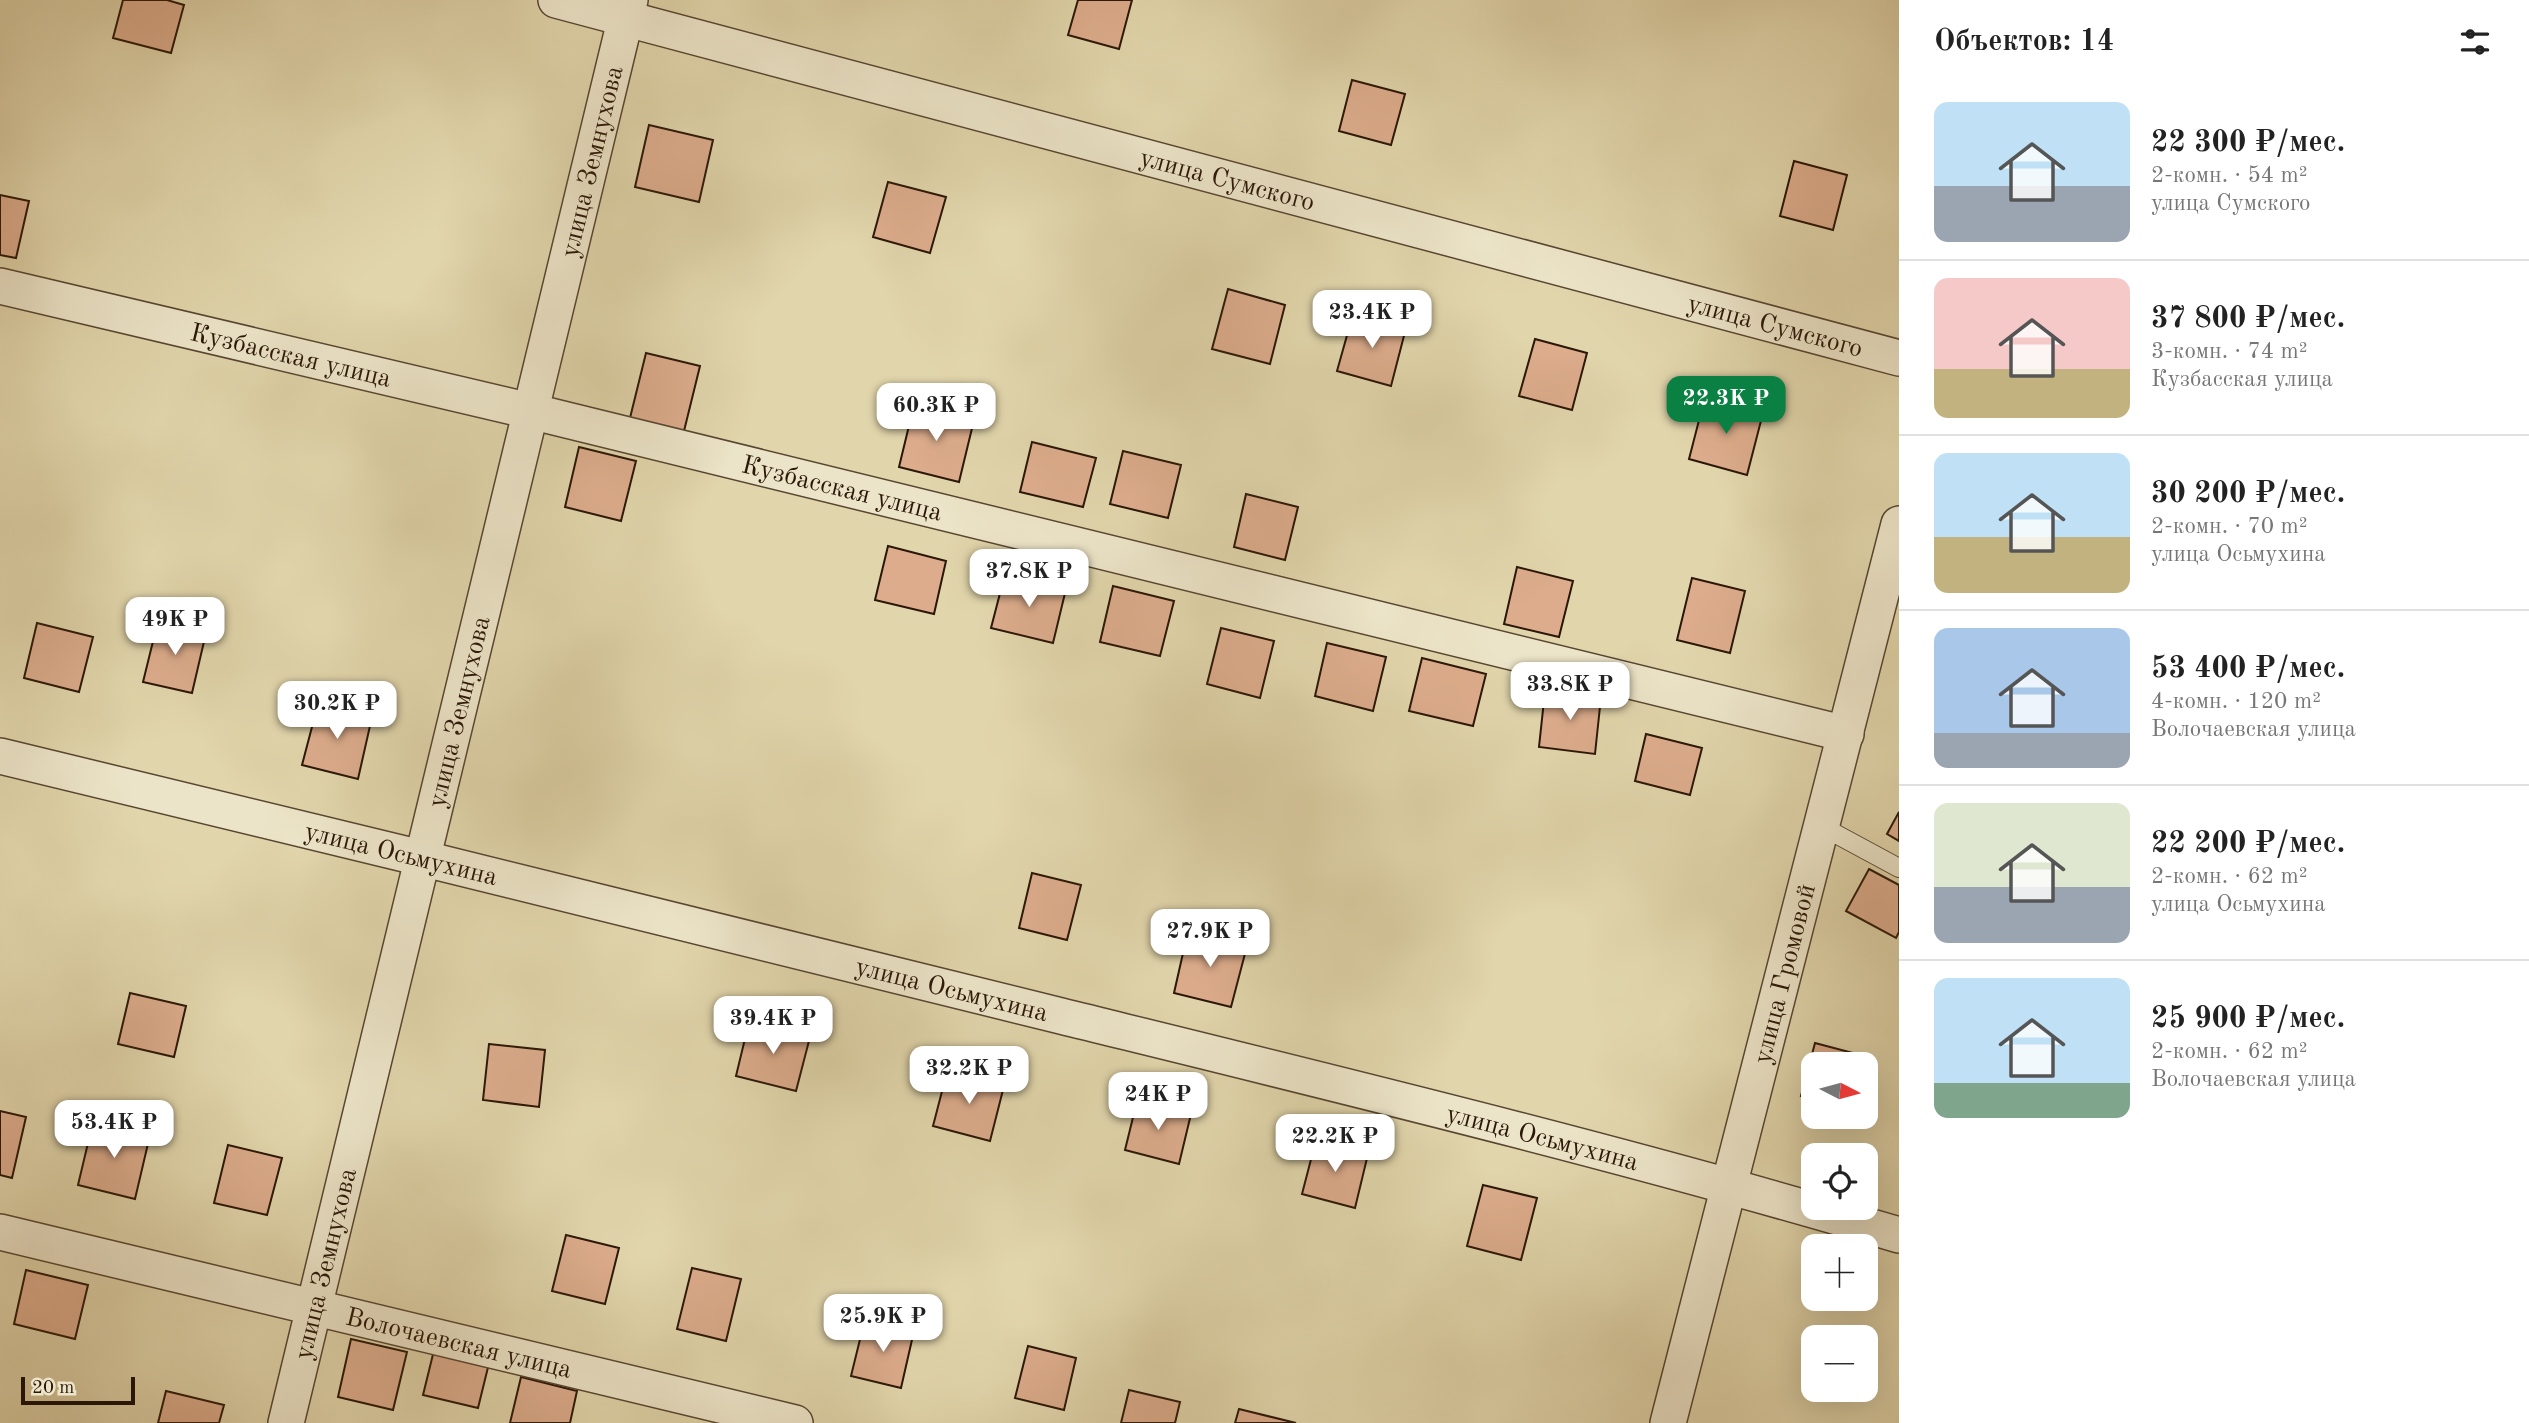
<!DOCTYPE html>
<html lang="ru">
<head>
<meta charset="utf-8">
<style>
  :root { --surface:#fff; --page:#f2f2f2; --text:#222; --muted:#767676; --line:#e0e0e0; --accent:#0b8043 }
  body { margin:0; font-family:"Old Standard TT",serif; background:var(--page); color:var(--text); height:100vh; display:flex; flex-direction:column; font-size:26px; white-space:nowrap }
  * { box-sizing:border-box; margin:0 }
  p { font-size:23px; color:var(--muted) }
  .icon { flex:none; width:38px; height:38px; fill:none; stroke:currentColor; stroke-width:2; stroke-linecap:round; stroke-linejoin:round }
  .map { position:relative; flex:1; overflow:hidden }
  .sheet { display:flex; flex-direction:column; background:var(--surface); width:630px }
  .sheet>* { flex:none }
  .needle { width:46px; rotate:96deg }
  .controls { position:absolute; left:1801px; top:1052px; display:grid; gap:14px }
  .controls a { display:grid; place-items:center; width:77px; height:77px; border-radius:14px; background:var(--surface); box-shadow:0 7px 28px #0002; font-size:35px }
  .scale { position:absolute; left:21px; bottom:18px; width:114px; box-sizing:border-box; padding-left:7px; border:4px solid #2b1708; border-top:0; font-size:19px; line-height:24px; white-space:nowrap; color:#2b1708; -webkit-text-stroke:5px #ece4c8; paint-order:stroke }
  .price { position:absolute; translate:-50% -60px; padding:0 16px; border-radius:14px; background:#fff; color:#222; font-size:23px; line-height:46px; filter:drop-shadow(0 2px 4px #0008) }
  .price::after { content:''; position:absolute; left:50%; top:42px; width:21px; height:16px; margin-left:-10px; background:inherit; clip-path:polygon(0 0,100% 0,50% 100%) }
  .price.active { background:var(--accent); color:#fff }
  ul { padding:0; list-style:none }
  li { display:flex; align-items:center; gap:21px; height:175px; padding:0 35px }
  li+li { border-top:2px solid var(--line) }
  li span { display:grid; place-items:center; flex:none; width:196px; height:140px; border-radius:14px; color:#555 }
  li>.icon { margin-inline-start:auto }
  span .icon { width:84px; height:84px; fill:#fffc; stroke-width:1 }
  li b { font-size:30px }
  h2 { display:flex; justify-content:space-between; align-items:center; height:84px; padding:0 35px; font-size:30px }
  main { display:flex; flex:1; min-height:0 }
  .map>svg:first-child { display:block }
</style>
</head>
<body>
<main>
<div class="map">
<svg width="1899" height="1423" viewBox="0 0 1899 1423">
  <rect width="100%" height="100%" fill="#e1d5ab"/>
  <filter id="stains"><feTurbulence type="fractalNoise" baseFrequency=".00286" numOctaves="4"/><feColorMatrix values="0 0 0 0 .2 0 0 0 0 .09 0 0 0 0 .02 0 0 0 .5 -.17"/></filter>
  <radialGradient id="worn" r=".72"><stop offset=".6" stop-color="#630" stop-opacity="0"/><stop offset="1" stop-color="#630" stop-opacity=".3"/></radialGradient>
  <g fill="#dcac8c" stroke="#2b1708" stroke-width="2">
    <path d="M123 0H167L184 5 171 53 113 38Z"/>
    <path d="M1078 0H1132L1119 49 1068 35Z"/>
    <path d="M1352 80 1405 94 1391 145 1339 131Z"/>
    <path d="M649 125 713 140 699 202 635 187Z"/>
    <path d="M1794 161 1847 175 1833 230 1780 216Z"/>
    <path d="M888 182 946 197 930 253 873 237Z"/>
    <path d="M0 195 29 201 16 258 0 255Z"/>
    <path d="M1228 289 1285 305 1270 364 1212 349Z"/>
    <path d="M1353 314 1406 328 1391 386 1337 371Z"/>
    <path d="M1535 339 1587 353 1572 410 1519 396Z"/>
    <path d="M646 353 700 366 684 431 630 418Z"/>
    <path d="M1705 397 1763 413 1747 475 1689 459Z"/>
    <path d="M914 405 974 420 959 482 899 467Z"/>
    <path d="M1032 442 1096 458 1083 507 1020 492Z"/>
    <path d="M579 447 636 461 621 521 565 507Z"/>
    <path d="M1123 451 1181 465 1168 518 1110 504Z"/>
    <path d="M1246 494 1298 507 1285 560 1234 547Z"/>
    <path d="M888 546 946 561 934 614 875 600Z"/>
    <path d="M1517 567 1573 581 1559 637 1504 624Z"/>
    <path d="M1005 574 1066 589 1053 643 991 628Z"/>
    <path d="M1692 578 1745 591 1730 653 1677 640Z"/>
    <path d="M1113 586 1174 601 1160 656 1100 642Z"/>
    <path d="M158 621 206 633 192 693 143 682Z"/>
    <path d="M37 623 93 637 79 692 24 678Z"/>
    <path d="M1221 628 1274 641 1260 698 1207 684Z"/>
    <path d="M1327 643 1386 657 1373 711 1315 696Z"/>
    <path d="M1422 658 1486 674 1473 726 1409 711Z"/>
    <path d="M1545 691 1601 697 1595 754 1539 747Z"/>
    <path d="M318 704 372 717 358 779 302 765Z"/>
    <path d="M1646 734 1702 748 1690 795 1635 781Z"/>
    <path d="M1899 812V841L1887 834Z"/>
    <path d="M1869 869 1899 885V932L1896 938 1846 911Z"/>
    <path d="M1032 873 1081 885 1067 940 1019 928Z"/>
    <path d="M1188 931 1247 946 1231 1007 1174 993Z"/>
    <path d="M130 993 186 1006 174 1057 118 1044Z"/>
    <path d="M749 1022 810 1037 796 1091 736 1076Z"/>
    <path d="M1815 1043 1868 1057 1866 1067V1064H1813V1099L1801 1096Z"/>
    <path d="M489 1044 545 1050 539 1107 483 1100Z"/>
    <path d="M947 1072 1004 1086 990 1141 933 1126Z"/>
    <path d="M1137 1101 1191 1114 1179 1164 1125 1150Z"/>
    <path d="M0 1111 26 1117 12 1178 0 1175Z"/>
    <path d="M93 1122 150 1135 135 1199 78 1185Z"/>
    <path d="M1316 1140 1368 1154 1355 1208 1302 1194Z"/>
    <path d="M228 1145 282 1158 267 1215 214 1203Z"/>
    <path d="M1483 1185 1537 1198 1521 1260 1467 1246Z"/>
    <path d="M566 1235 619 1248 605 1304 552 1291Z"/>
    <path d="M692 1268 741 1279 726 1341 677 1329Z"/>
    <path d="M26 1270 88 1285 75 1339 14 1324Z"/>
    <path d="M865 1319 914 1331 901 1388 851 1376Z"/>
    <path d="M437 1338 492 1351 478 1408 423 1395Z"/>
    <path d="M351 1339 407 1352 393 1410 338 1397Z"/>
    <path d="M1028 1346 1076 1358 1064 1410 1015 1398Z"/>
    <path d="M521 1377 577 1391 570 1423H510Z"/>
    <path d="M1129 1390 1180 1402 1175 1423H1121Z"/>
    <path d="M166 1391 224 1405 219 1423H158Z"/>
    <path d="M1239 1409 1296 1423H1235Z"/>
  </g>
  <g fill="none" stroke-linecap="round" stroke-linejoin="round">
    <g stroke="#584631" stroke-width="20">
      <path id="service" d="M1823 827 1899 868"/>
    </g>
    <g stroke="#584631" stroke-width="38">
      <g id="minor">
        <path id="s1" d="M556 0 1899 358"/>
        <path id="s2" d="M0 286 530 411 1846 734"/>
        <path id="s3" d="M0 756C354 841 708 928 1061 1016 1341 1085 1622 1153 1899 1235"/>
        <path id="s4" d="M0 1232 795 1423"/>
        <path id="s5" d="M286 1423 630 0"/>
        <path id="s6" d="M1668 1423 1899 524"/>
      </g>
    </g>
    <use href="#service" stroke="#ece4c8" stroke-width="18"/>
    <use href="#minor" stroke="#ece4c8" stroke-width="35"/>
  </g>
  <g text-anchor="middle" stroke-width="5" stroke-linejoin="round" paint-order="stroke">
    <g font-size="26" fill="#2b1708" stroke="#ece4c8">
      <text dy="9" stroke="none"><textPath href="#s5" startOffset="1298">улица Земнухова</textPath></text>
      <text dy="9" stroke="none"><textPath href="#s1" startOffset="695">улица Сумского</textPath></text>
      <text dy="9" stroke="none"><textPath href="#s1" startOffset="1262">улица Сумского</textPath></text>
      <text dy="9" stroke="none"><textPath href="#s2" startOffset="299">Кузбасская улица</textPath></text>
      <text dy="9" stroke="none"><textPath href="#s2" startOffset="866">Кузбасская улица</textPath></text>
      <text dy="9" stroke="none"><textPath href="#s5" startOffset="732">улица Земнухова</textPath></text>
      <text dy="9" stroke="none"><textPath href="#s3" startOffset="413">улица Осьмухина</textPath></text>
      <text dy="9" stroke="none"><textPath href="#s6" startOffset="464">улица Громовой</textPath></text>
      <text dy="9" stroke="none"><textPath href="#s3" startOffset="980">улица Осьмухина</textPath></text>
      <text dy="9" stroke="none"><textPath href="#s3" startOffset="1589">улица Осьмухина</textPath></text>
      <text dy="9" stroke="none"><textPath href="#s5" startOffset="164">улица Земнухова</textPath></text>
      <text dy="9" stroke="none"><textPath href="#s4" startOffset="472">Волочаевская улица</textPath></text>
    </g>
  </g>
  <rect width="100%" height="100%" filter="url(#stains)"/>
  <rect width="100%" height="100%" fill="url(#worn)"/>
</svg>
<div class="controls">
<a><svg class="needle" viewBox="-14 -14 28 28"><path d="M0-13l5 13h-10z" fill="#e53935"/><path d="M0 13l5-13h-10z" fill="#767676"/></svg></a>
<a><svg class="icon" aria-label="locate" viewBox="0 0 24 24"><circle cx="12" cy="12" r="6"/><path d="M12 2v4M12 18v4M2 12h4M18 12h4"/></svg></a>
<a>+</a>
<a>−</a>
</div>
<div class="scale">20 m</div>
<b class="price" style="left:1372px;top:350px">23.4K ₽</b>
<b class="price active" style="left:1726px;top:436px">22.3K ₽</b>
<b class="price" style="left:936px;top:443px">60.3K ₽</b>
<b class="price" style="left:1029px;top:609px">37.8K ₽</b>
<b class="price" style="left:175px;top:657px">49K ₽</b>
<b class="price" style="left:1570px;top:722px">33.8K ₽</b>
<b class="price" style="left:337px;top:741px">30.2K ₽</b>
<b class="price" style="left:1210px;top:969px">27.9K ₽</b>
<b class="price" style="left:773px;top:1056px">39.4K ₽</b>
<b class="price" style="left:969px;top:1106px">32.2K ₽</b>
<b class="price" style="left:1158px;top:1132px">24K ₽</b>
<b class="price" style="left:114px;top:1160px">53.4K ₽</b>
<b class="price" style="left:1335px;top:1174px">22.2K ₽</b>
<b class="price" style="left:883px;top:1354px">25.9K ₽</b>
</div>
<section class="sheet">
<h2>Объектов: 14<svg class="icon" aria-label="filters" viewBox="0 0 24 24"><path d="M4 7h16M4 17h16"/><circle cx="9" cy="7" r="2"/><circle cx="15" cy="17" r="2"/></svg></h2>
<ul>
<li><span style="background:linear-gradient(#bfe0f5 60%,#9aa5b1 0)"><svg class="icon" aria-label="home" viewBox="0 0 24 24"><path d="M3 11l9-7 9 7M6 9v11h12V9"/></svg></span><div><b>22 300 ₽/мес.</b><p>2-комн. · 54 m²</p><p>улица Сумского</p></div></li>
<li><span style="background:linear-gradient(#f6c9c9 65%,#c2b280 0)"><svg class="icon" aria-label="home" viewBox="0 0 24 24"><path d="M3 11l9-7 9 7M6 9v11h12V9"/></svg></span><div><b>37 800 ₽/мес.</b><p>3-комн. · 74 m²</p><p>Кузбасская улица</p></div></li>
<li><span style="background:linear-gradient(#bfe0f5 60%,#c2b280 0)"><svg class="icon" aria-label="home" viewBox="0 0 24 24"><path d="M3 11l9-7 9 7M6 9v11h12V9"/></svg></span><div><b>30 200 ₽/мес.</b><p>2-комн. · 70 m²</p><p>улица Осьмухина</p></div></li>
<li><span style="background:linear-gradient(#a9c7e8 75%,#9aa5b1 0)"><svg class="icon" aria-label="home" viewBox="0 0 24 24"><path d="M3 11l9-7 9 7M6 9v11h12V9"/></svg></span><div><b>53 400 ₽/мес.</b><p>4-комн. · 120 m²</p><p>Волочаевская улица</p></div></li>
<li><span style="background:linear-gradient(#dfe7d0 60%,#9aa5b1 0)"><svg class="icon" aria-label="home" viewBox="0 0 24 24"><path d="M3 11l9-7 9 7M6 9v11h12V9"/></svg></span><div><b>22 200 ₽/мес.</b><p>2-комн. · 62 m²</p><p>улица Осьмухина</p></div></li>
<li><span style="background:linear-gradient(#bfe0f5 75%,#7fa58c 0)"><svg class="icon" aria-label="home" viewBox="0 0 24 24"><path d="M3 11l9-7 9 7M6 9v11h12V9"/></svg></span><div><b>25 900 ₽/мес.</b><p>2-комн. · 62 m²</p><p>Волочаевская улица</p></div></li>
</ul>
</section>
</main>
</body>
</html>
